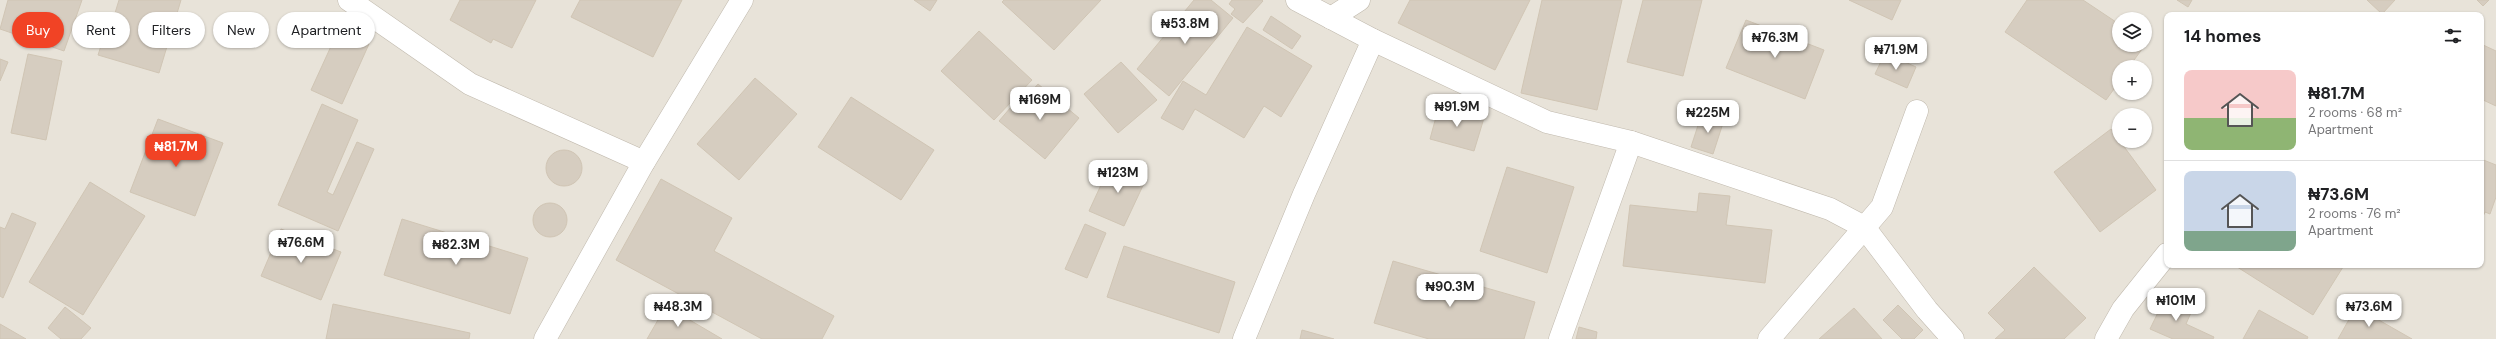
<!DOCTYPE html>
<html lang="en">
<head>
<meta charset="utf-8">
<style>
  :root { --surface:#fff; --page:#f6f6f6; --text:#202124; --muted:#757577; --line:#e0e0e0; --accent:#f14325 }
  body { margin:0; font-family:"DM Sans",sans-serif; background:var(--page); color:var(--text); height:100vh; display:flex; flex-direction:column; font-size:15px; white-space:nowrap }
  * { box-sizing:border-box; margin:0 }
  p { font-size:13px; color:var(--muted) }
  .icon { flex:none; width:22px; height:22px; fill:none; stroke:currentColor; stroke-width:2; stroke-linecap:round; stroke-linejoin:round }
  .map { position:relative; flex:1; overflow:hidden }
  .panel { position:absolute; left:2164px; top:12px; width:320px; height:256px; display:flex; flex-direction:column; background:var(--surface); border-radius:8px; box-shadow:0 1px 3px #0004 }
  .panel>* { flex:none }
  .guide { position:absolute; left:12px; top:12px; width:380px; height:36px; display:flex; gap:8px }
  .tools { position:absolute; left:2112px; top:12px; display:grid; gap:8px }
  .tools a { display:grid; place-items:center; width:40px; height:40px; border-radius:50%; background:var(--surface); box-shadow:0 1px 3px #0004; font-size:20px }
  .price { position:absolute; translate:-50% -34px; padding:0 9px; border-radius:8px; background:#fff; color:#222; font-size:13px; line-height:26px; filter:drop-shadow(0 1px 2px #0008) }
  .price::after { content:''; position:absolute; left:50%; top:24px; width:12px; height:9px; margin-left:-6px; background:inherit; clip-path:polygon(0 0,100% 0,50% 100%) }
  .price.active { background:var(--accent); color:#fff }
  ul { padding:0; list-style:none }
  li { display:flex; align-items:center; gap:12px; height:100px; padding:0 20px }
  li+li { border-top:1px solid var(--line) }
  li span { display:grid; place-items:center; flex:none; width:112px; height:80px; border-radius:8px; color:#555 }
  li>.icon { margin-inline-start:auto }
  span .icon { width:48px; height:48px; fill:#fffc; stroke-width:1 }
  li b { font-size:17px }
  h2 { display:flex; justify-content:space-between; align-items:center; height:48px; padding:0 20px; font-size:17px }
  .pill { padding:0 14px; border-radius:18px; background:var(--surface); box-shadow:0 1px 3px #0004; font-size:14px; line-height:36px }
  .pill.active { background:var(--accent); color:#fff }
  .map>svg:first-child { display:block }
</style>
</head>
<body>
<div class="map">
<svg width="2496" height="339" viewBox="0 0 2496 339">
  <rect width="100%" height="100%" fill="#f5f2eb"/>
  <path fill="#e8e3d9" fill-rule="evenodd" d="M0 0H2496V339H0ZM2167 15H2481V265H2167ZM2119 19H2145V45H2119ZM2119 67H2145V93H2119ZM2119 115H2145V141H2119Z"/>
  <g fill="#d6cdc0" stroke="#d0c5b4">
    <path d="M8 0H82L64 51 0 29Z"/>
    <path d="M119 0H181L159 73 98 55 112 13H115Z"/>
    <path d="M460 0H536L512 48 493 39 491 43 450 20Z"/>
    <path d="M580 0H682L653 57 571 17Z"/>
    <path d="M914 0H937L930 11Z"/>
    <path d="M1004 0H1101L1054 50 1002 2Z"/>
    <path d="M1194 0H1211L1233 18 1169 96 1137 69Z"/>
    <path d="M1232 0H1262L1263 1 1243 23 1231 14 1235 9 1229 4Z"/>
    <path d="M1410 0H1530L1495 70 1398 23Z"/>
    <path d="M1542 0H1622L1597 110 1521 93Z"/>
    <path d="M1643 0H1702L1683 76 1627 62Z"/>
    <path d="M1849 0H1901L1892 20Z"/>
    <path d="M2027 0H2083L2119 24V45H2145L2129 67H2119V82L2106 100 2005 32Z"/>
    <path d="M2177 0H2192L2188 7Z"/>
    <path d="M2367 0H2395L2382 14Z"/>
    <path d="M2477 0H2489L2483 6Z"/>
    <path d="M1271 16 1301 36 1292 49 1263 30Z"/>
    <path d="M1746 20 1824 50 1805 99 1726 68Z"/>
    <path d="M1247 27 1312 66 1281 117 1264 106 1244 138 1195 109 1183 130 1161 118 1183 81 1206 95Z"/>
    <path d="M338 31 369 44 342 104 311 90Z"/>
    <path d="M979 31 1032 80 994 120 941 71Z"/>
    <path d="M2481 44 2496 51V106L2481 99Z"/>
    <path d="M1885 53 1916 67 1907 88 1875 74Z"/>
    <path d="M28 54 62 61 46 140 11 133Z"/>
    <path d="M0 59 8 62 0 81Z"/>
    <path d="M1121 62 1157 100 1118 133 1084 94Z"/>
    <path d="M755 78 797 114 739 180 697 144Z"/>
    <path d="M1038 84 1079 118 1045 159 999 121 1017 100 1021 103Z"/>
    <path d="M851 97 934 150 901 200 818 147Z"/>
    <path d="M322 104 358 120 327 192 333 195 357 142 374 149 338 231 278 205Z"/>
    <path d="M1439 106 1484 118 1474 151 1430 139Z"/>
    <path d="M1702 113 1724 120 1713 154 1691 147Z"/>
    <path d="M158 119 223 143 195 216 130 192Z"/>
    <path d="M2111 129 2156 190 2100 232 2054 172Z"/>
    <circle cx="564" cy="168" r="18"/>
    <path d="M2481 159 2496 165V197L2490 214 2485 212 2481 221Z"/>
    <path d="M1112 161 1147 177 1124 226 1089 211Z"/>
    <path d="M1507 167 1574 187 1547 273 1480 251Z"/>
    <path d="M661 179 732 218 714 251 834 316 822 339H762L616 260Z"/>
    <path d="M90 182 145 216 83 315 29 282Z"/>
    <path d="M1699 193 1730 196 1726 225 1772 230 1765 283 1623 266 1630 205 1697 212Z"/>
    <circle cx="550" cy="220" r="17"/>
    <path d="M12 213 36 223 3 298 0 296V227L5 229Z"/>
    <path d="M402 219 528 258 510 314 384 275Z"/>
    <path d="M1085 224 1106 233 1087 278 1065 269Z"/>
    <path d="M281 229 341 252 321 300 261 276Z"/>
    <path d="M1124 246 1235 282 1219 333 1107 297Z"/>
    <path d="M1393 261 1535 302 1524 339H1429L1374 323Z"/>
    <path d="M2234 265H2341L2343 267 2313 315Z"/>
    <path d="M2034 267 2086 318 2064 339H1995L2005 330 1988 313Z"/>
    <path d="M2166 296 2193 308 2186 324 2214 337 2213 339H2173L2150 329Z"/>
    <path d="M333 304 470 333 469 339H326Z"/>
    <path d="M1898 305 1923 330 1914 339H1902L1883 320Z"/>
    <path d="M666 306 722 339H647Z"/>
    <path d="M65 307 91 328 81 339H61L48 328Z"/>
    <path d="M2356 307 2412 339H2338Z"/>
    <path d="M1854 308 1882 339H1819Z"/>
    <path d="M2259 310 2308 337 2307 339H2243Z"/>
    <path d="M0 324 26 339H0Z"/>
    <path d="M1579 327 1597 332 1596 339H1576Z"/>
    <path d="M1302 330 1334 339H1300Z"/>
  </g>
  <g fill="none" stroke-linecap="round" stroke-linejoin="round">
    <g stroke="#c0b9ad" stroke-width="23">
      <g id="minor">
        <path d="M349 0 470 84 644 162"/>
        <path d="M1297 0 1373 40 1547 122 1631 142 1830 209 1864 227 1927 310 1953 339"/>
        <path d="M1331 18 1359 0"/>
        <path d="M545 339 644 162 742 0"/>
        <path d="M1244 339 1304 194 1373 40"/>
        <path d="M1560 339 1631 142"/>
        <path d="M1769 339 1882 207 1917 111"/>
        <path d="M2106 339 2123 309 2167 254"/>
      </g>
    </g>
    <use href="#minor" stroke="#fff" stroke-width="22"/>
  </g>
</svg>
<div class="tools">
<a><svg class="icon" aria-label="layers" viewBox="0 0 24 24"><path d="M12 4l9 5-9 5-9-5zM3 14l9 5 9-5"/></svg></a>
<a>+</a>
<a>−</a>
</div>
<b class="price" style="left:1185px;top:45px">₦53.8M</b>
<b class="price" style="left:1775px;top:59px">₦76.3M</b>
<b class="price" style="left:1896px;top:71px">₦71.9M</b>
<b class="price" style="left:1040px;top:121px">₦169M</b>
<b class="price" style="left:1457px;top:128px">₦91.9M</b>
<b class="price" style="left:1708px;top:134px">₦225M</b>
<b class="price active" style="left:176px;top:168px">₦81.7M</b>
<b class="price" style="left:1118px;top:194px">₦123M</b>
<b class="price" style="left:301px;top:264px">₦76.6M</b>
<b class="price" style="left:456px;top:266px">₦82.3M</b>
<b class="price" style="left:1450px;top:308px">₦90.3M</b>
<b class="price" style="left:2176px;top:322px">₦101M</b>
<b class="price" style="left:678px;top:328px">₦48.3M</b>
<b class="price" style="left:2369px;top:328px">₦73.6M</b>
<div class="guide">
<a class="pill active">Buy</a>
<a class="pill">Rent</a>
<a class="pill">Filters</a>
<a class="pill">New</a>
<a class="pill">Apartment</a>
</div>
<section class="panel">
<h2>14 homes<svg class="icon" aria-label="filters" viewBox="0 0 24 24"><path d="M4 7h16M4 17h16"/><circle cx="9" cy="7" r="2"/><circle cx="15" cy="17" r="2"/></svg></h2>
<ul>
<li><span style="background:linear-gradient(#f6c9c9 60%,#8fb573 0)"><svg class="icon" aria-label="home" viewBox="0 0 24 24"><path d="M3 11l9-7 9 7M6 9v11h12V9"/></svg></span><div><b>₦81.7M</b><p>2 rooms · 68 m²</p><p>Apartment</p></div></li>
<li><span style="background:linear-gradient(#c9d6e8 75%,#7fa58c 0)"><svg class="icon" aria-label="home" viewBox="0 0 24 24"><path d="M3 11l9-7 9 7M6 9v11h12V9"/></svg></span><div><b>₦73.6M</b><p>2 rooms · 76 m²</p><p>Apartment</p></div></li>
</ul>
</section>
</div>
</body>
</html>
